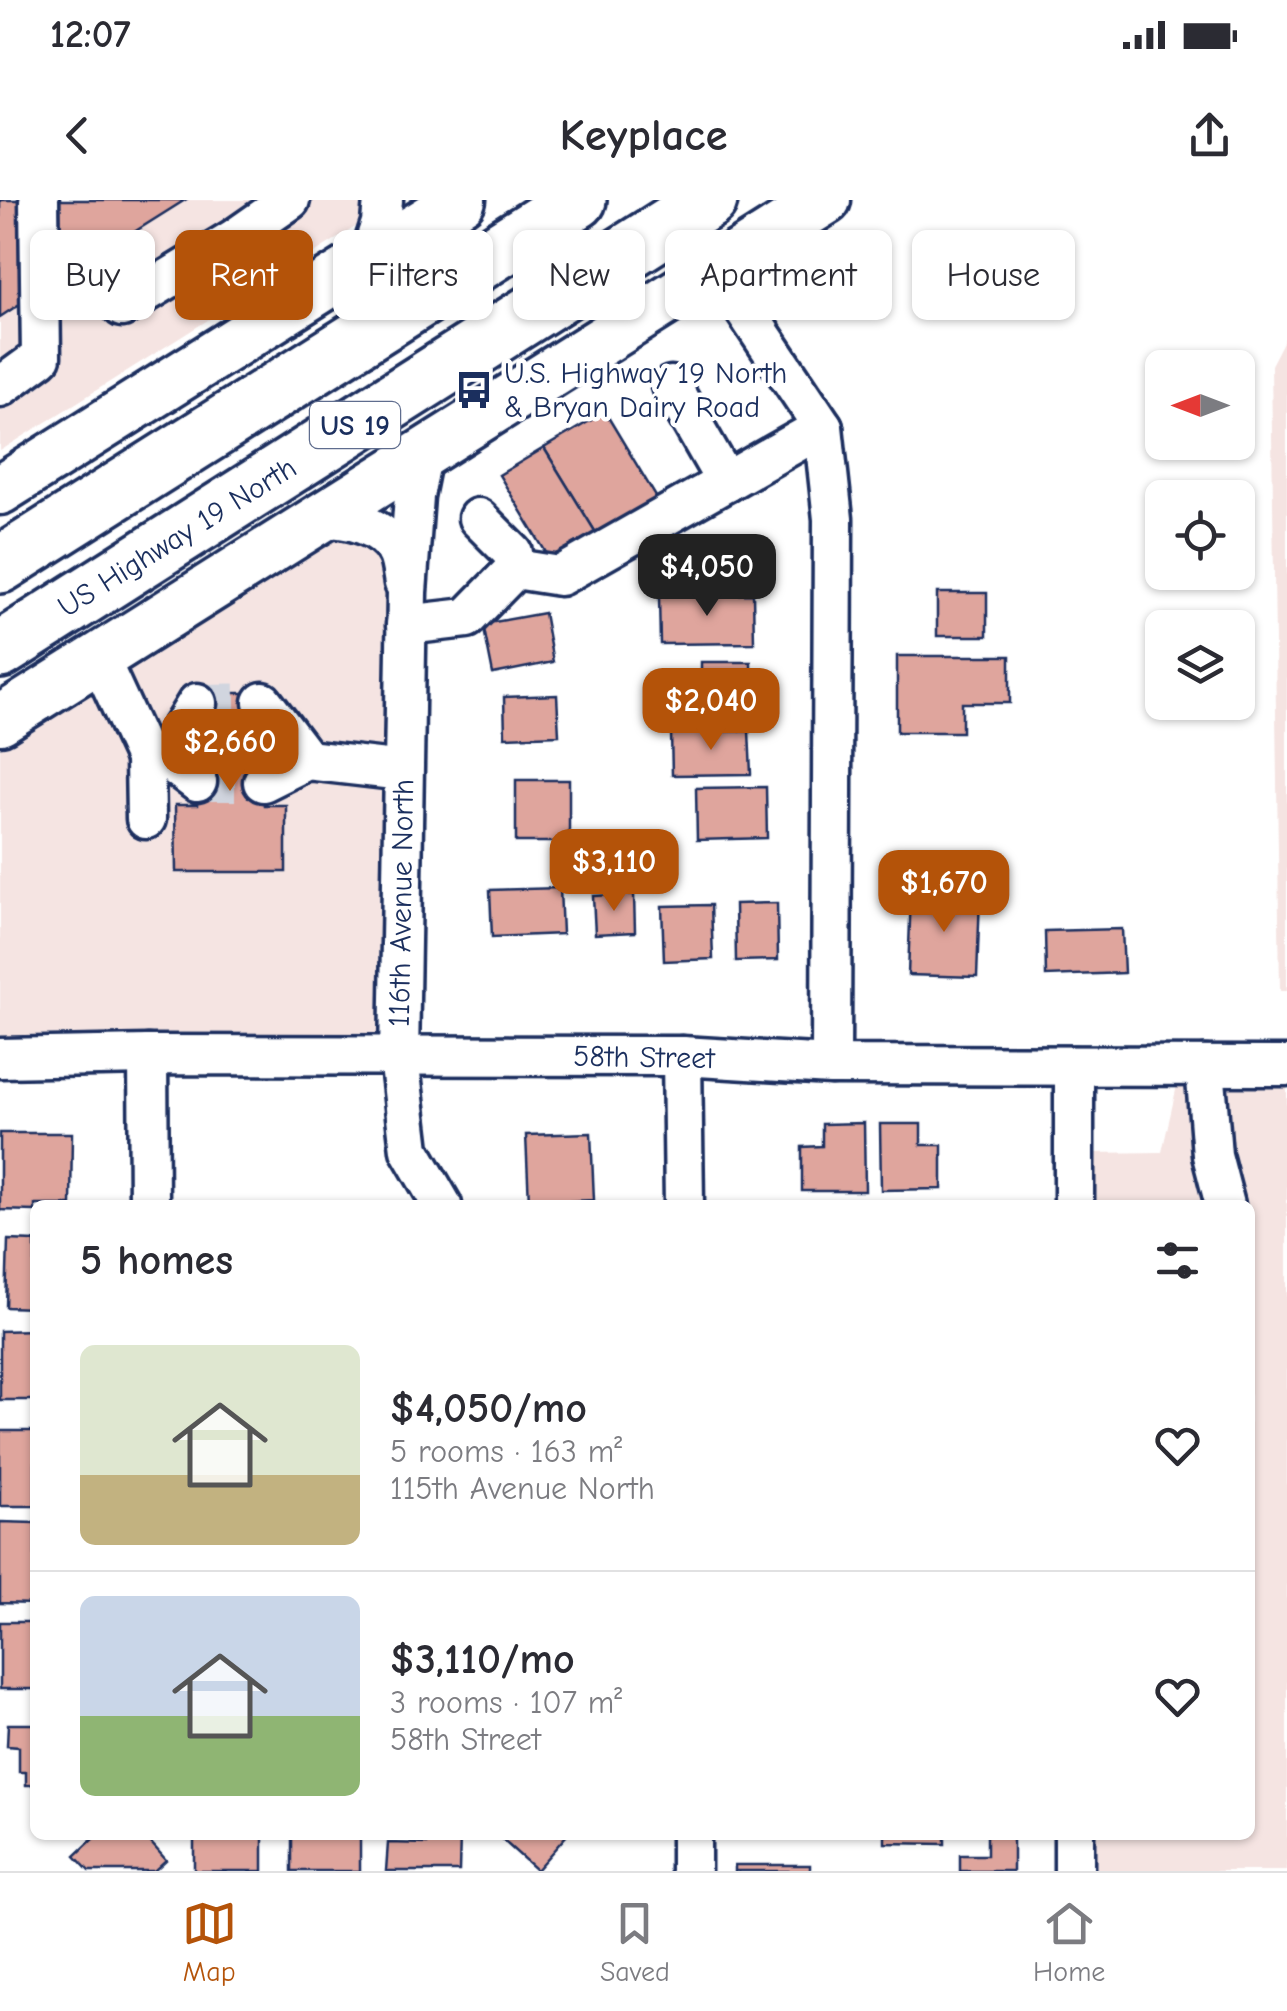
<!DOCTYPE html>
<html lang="en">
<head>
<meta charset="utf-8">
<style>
  :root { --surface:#fff; --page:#f2f2f3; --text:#2b2b33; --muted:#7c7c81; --line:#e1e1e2; --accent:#b45309 }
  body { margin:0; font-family:"Comic Neue",sans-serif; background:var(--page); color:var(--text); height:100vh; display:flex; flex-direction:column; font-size:38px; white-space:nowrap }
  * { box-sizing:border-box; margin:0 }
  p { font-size:32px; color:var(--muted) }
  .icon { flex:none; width:55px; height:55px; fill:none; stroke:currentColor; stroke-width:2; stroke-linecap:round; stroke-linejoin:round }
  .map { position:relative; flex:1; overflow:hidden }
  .sheet { position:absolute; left:30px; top:1000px; width:1225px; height:640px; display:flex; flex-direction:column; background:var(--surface); border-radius:15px; box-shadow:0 2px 8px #0004 }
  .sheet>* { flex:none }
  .top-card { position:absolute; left:30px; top:30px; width:1228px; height:90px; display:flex; gap:20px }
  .needle { width:65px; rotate:270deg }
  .fabs { position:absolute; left:1145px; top:150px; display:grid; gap:20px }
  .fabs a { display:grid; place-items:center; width:110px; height:110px; border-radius:15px; background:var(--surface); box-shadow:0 2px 8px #0004; font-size:50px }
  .price { position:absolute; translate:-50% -85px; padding:0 22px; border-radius:20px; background:var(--accent); color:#fff; font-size:32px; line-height:65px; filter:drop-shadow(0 2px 5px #0008) }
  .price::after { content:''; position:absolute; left:50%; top:60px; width:30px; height:22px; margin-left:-15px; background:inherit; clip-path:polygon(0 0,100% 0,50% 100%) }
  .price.current { background:#222; color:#fff }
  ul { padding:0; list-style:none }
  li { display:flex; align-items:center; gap:30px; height:250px; padding:0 50px }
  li+li { border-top:2px solid var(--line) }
  li span { display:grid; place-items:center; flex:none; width:280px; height:200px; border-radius:15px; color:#555 }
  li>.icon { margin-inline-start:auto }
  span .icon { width:120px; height:120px; fill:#fffc; stroke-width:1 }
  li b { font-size:42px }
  h2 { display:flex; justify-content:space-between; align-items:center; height:120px; padding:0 50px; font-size:42px }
  .tag { padding:0 35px; border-radius:15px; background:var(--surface); box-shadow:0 2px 8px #0004; font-size:35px; line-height:90px }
  .tag.current { background:var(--accent); color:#fff }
  .status { display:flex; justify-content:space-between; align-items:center; height:70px; padding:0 50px; background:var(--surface); direction:ltr }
  .status svg { height:28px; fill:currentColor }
  header { display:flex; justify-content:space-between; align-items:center; height:130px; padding:0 50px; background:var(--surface); font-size:45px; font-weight:600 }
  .tabs { display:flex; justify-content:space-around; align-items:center; height:140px; border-top:2px solid var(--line); background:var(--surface); font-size:28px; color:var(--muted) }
  .tabs a { display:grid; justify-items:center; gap:5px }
  .tabs .current { color:var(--accent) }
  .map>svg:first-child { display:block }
</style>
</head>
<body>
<div class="status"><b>12:07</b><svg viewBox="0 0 49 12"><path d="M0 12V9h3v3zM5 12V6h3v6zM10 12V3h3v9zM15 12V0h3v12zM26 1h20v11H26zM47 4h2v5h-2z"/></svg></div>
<header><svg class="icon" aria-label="back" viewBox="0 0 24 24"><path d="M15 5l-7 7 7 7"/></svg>Keyplace<svg class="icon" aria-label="share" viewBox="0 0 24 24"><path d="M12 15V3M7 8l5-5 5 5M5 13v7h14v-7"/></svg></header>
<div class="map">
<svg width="1287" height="1671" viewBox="0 0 1287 1671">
  <rect width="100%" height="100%" fill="#fff"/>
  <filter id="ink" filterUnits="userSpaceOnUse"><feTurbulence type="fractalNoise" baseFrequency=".01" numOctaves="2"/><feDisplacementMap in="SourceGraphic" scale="20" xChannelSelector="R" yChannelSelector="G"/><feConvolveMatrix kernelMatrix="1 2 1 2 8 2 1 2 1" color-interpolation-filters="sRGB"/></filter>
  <g filter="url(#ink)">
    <g fill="#f5e4e2">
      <path d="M0 0H366L365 21 0 251Z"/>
      <path d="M1287 134V791H1280L1271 165Z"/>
      <path d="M328 333 368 344 381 358 390 393 382 842 0 843V538Z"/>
      <path d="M1178 881H1287V1671H1091V1635H1250V1005H1091V953L1162 952Z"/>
    </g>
    <g fill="#dfa59d" stroke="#1b2f5e" stroke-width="2.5">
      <path d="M0 0H21V103L0 117Z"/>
      <path d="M60 0H185L61 78Z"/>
      <path d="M605 212 661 305 601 341 544 248Z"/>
      <path d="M544 248 601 341 556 369 499 275Z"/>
      <rect x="937" y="393" width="50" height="43"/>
      <path d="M753 394 754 443 660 444 659 396Z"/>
      <path d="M544 413 553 462 493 474 483 424Z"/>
      <path d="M897 456H1010V503H962V532H897Z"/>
      <rect x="701" y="462" width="50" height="49"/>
      <path d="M197 493H263L264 605H286V672H176L175 605H197Z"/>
      <path d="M557 495 559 535 505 537 504 497Z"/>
      <path d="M749 531 751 574 672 575 671 532Z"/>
      <rect x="516" y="580" width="53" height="62"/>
      <path d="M766 587 767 638 697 640 696 588Z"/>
      <path d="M560 688 562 734 492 737 490 690Z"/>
      <path d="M911 693 980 696 977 777 908 775Z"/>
      <path d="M634 694 635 732 595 734 593 696Z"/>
      <path d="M777 703 778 760 736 761 735 704Z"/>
      <path d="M711 705 713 759 664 761 662 706Z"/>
      <path d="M1122 729 1124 773 1046 776 1045 731Z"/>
      <path d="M864 923 865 991H802V947L822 946V924Z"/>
      <path d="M880 924H921V945H942V989L881 990Z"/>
      <path d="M0 933H72L71 1005H35V1011L0 1010Z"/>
      <path d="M591 933 594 1000 529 1003 526 935Z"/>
      <path d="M8 1040 35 1041V1108L6 1107Z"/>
      <path d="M35 1130V1200H0V1131Z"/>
      <rect x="0" y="1231" width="35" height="75"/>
      <path d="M0 1322 35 1323V1404L0 1403Z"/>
      <rect x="0" y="1422" width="35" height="67"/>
      <path d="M8 1524H35V1585H26V1572H19V1547L7 1546Z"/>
      <path d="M97 1635H144L166 1660 154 1671H89L75 1656Z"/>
      <rect x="194" y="1635" width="69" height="36"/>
      <rect x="292" y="1635" width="68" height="36"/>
      <path d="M427 1635H460L459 1671H386L388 1643 427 1644Z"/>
      <path d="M497 1635H567L536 1670Z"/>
      <path d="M885 1635H945V1644L885 1643Z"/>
      <path d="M987 1635H1013V1671H960V1655H987Z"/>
      <rect x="735" y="1665" width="75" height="6"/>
    </g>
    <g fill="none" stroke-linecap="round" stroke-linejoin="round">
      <g stroke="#d1d5df" stroke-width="38" stroke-dasharray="38 19" stroke-linecap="butt">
        <path d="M197 503 263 502"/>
        <path d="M197 538H263"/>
        <path d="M197 582H263"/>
      </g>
      <g stroke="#1b2f5e" stroke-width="45">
        <g id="minor">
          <path d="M370 56 381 23 383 0"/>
          <path d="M716 67 823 227 833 319 831 865"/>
          <path d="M122 107 234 39 290 0"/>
          <path d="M671 186 726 282"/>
          <path d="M0 187 41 157 39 0"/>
          <path d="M422 256 414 296 407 392 399 857 410 950 442 1005"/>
          <path d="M323 318C349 318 382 325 396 351 401 359 402 373 404 383"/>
          <path d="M515 369 560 376 823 227"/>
          <path d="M406 425 467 418 515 369 513 353 478 318"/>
          <path d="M99 458 145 558 164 557 197 503"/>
          <path d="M263 502 307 560"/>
          <path d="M186 544 164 557 197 582"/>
          <path d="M145 558 146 619"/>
          <path d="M263 582 307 560 403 571"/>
          <path d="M148 855 149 1005"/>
          <path d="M682 856 684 1005"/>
          <path d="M0 858 148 855 682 856 831 865 1287 866"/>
          <path d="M1074 866V1005"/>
          <path d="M1205 866 1212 955 1225 1005"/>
          <path d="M691 1635V1671"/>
          <path d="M1074 1635V1671"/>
        </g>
      </g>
      <g stroke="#1b2f5e" stroke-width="55">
        <g id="major">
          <path d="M0 290 461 0"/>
          <path d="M0 520 826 0"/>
        </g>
      </g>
      <g stroke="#1b2f5e" stroke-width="62">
        <g id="highway">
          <path d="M0 365 578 0"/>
          <path d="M0 450 709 0"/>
        </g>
      </g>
      <use href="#minor" stroke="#fff" stroke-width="38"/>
      <use href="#major" stroke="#fff" stroke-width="48"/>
      <use href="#highway" stroke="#fff" stroke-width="55"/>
    </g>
  </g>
  <defs>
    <g id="bus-bare" transform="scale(3)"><path d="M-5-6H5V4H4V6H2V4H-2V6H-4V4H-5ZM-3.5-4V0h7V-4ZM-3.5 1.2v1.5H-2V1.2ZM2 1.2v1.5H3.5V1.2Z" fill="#1b2f5e" stroke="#fff" stroke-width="2.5" paint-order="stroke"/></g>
  </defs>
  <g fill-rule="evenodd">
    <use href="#bus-bare" x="474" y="190"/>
  </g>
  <g text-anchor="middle" stroke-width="9" stroke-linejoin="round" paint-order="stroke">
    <rect fill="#fff" stroke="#5f6d8e" stroke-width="2.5" x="310" y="202" width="90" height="46" rx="8"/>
    <g font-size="28" font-weight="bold" fill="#1b2f5e">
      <text x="355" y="235">US 19</text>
    </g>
    <g font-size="30" fill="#1b2f5e" stroke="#fff" text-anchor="start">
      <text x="504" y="183">U.S. Highway 19 North<tspan x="504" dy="34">&amp; Bryan Dairy Road</tspan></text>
    </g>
    <g font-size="30" fill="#1b2f5e" stroke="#fff">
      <text transform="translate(177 337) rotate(-32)" y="10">US Highway 19 North</text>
      <text transform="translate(401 703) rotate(-89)" y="10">116th Avenue North</text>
      <text transform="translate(644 857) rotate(1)" y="10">58th Street</text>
    </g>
  </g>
</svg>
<div class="fabs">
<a><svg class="needle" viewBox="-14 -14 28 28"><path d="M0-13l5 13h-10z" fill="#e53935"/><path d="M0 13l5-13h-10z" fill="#7c7c81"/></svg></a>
<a><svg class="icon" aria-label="locate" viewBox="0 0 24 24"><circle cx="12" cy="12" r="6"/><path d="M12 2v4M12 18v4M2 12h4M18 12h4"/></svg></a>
<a><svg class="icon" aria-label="layers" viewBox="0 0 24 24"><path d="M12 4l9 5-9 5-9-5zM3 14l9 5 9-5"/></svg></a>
</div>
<b class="price current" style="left:707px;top:419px">$4,050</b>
<b class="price" style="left:711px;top:553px">$2,040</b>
<b class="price" style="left:230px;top:594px">$2,660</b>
<b class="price" style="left:614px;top:714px">$3,110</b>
<b class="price" style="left:944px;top:735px">$1,670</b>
<div class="top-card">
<a class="tag">Buy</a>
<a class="tag current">Rent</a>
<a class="tag">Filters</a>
<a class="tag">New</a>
<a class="tag">Apartment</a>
<a class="tag">House</a>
</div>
<section class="sheet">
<h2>5 homes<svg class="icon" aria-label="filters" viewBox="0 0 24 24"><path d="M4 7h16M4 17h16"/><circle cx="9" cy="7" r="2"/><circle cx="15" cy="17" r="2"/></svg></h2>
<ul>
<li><span style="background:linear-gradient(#dfe7d0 65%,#c2b280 0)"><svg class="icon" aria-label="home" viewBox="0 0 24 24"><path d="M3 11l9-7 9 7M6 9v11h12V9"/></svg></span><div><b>$4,050/mo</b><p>5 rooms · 163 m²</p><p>115th Avenue North</p></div><svg class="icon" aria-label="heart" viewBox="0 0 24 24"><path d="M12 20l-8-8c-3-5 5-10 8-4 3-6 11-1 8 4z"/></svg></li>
<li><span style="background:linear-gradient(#c9d6e8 60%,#8fb573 0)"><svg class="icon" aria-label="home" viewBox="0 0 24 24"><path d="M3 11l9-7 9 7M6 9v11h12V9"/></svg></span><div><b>$3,110/mo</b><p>3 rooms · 107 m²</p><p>58th Street</p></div><svg class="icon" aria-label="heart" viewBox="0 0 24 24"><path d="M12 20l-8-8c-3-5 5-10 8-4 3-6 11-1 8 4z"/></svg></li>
</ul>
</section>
</div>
<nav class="tabs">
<a class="current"><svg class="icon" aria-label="map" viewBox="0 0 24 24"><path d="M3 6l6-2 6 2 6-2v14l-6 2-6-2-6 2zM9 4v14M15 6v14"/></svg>Map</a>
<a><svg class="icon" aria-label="saved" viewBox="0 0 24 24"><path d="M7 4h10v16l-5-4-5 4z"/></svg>Saved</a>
<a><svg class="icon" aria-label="home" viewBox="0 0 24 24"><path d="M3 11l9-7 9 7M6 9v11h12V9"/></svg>Home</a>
</nav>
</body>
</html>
